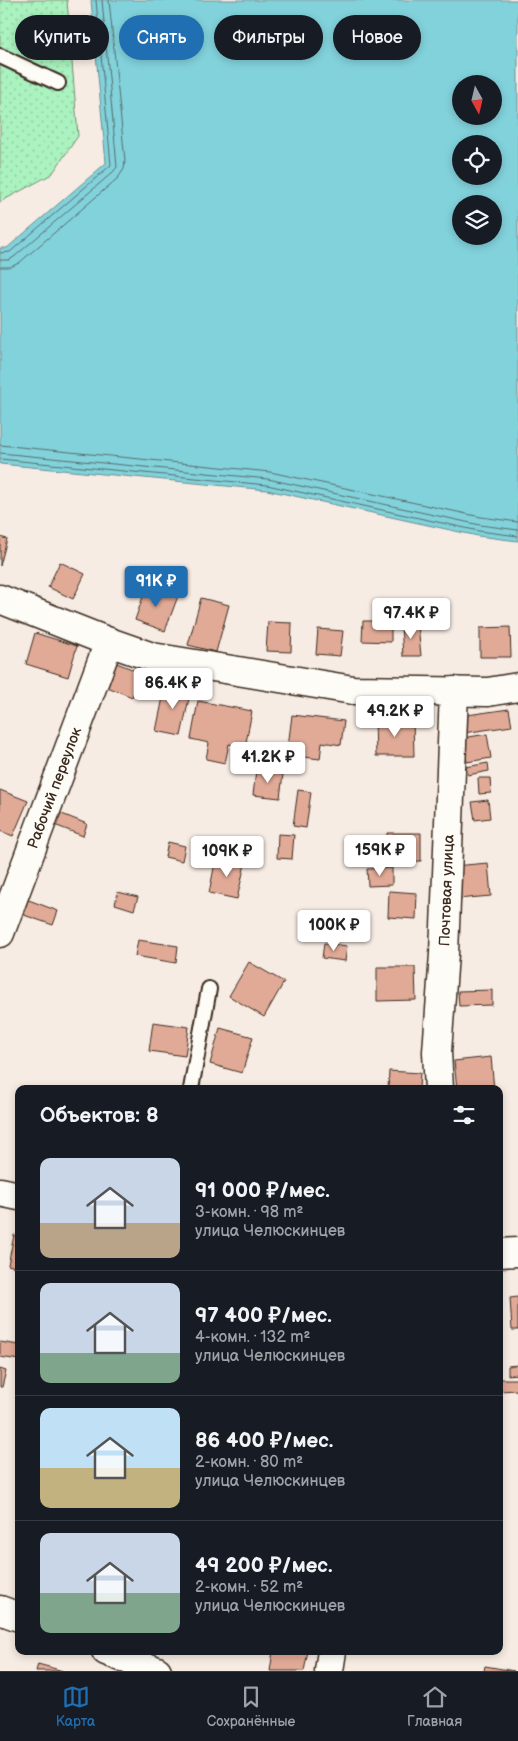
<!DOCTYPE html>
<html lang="ru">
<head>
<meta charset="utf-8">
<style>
  :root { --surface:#171b24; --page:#20242c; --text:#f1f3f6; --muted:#9ea1a6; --line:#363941; --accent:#1f6fb2 }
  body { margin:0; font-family:"Balsamiq Sans",sans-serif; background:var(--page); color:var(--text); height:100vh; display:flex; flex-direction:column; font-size:19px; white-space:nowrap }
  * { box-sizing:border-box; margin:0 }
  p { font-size:16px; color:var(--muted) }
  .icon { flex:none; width:28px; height:28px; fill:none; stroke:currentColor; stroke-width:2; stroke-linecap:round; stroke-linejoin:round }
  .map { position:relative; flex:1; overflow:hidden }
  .sheet { position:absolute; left:15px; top:1085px; width:488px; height:570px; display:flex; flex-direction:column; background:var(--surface); border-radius:10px; box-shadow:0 2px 8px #0003 }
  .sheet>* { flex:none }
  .guide { position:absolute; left:15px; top:15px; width:489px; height:45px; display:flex; gap:10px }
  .needle { width:32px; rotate:172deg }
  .fabs { position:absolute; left:452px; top:75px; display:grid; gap:10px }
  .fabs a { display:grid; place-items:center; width:50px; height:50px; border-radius:50%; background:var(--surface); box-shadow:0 2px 8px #0003; font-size:25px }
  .price { position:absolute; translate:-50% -42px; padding:0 11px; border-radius:5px; background:#fff; color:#222; font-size:16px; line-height:32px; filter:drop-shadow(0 1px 2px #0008) }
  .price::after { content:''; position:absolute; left:50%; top:30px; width:15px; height:11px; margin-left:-8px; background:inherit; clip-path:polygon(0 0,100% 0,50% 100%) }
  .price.selected { background:var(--accent); color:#fff }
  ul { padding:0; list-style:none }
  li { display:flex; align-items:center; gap:15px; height:125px; padding:0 25px }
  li+li { border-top:1px solid var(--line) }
  li span { display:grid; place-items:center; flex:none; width:140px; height:100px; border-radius:10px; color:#555 }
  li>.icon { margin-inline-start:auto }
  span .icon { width:60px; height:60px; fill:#fffc; stroke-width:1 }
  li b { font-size:21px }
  h2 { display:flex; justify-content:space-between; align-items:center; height:60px; padding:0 25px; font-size:21px }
  .tag { padding:0 18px; border-radius:22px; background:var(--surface); box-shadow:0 2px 8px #0003; font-size:18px; line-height:45px }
  .tag.selected { background:var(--accent); color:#fff }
  .tab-bar { display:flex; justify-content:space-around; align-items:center; height:70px; border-top:1px solid var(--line); background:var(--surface); font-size:14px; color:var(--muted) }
  .tab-bar a { display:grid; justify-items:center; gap:2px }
  .tab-bar .selected { color:var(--accent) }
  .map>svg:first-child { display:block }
</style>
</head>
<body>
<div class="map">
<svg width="518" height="1671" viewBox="0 0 518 1671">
  <defs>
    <pattern id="garden-dots" width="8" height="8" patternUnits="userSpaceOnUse" patternTransform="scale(1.25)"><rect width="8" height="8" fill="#aaf2bf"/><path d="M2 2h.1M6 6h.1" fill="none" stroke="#93d0a4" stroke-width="1.8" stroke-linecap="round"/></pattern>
  </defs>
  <rect width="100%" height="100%" fill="#f7ece4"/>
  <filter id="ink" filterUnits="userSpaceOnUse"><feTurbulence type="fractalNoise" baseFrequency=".02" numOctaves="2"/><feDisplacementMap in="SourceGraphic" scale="10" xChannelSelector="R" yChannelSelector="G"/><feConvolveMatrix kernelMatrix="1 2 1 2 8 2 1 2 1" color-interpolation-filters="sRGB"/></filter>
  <g filter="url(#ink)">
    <path fill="url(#garden-dots)" stroke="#728e6e" d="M0 0H67L78 136 52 174 0 202Z"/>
    <path fill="#82d2dc" stroke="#668f90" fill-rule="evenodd" d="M91 0H518V541L478 536 267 490 0 464V248H7L106 163ZM461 84H494V116H461ZM461 144H494V176H461ZM461 204H494V236H461Z"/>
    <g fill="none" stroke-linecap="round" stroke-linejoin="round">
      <g stroke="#576d6a" stroke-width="1">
        <path d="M0 253 10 252 111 165 96 0"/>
        <path d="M0 260H9L14 257 113 172 117 167 102 0"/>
        <path d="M0 267H10L19 263 118 178 124 169 125 161 109 0"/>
        <path d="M0 445 270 472 481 517 518 522"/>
        <path d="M0 453 268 479 480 525 518 530"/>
        <path d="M0 459 267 485 479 531 518 536"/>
      </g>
    </g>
    <g fill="#e1aa97" stroke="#3b2a1e">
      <path d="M0 537 7 539 0 566Z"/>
      <path d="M60 562 85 574 73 599 48 587Z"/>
      <path d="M147 585 178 596 165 631 135 620Z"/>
      <path d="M201 598 229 605 216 652 188 645Z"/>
      <path d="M363 621H391V642L362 641Z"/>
      <path d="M268 622 292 623 291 652 266 651Z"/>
      <path d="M418 624 421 656H403L401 625Z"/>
      <path d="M510 627 511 657H480V628Z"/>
      <path d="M318 629 343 631 340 656 316 654Z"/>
      <path d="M35 633 77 646 68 677 26 664Z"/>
      <path d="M114 662 142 673 132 697 105 686Z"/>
      <path d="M166 683 191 689 181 736 156 731Z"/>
      <path d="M198 701 252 711 245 748 229 744 225 763 206 759 209 743 191 739Z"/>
      <path d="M509 709 512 726 463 733 460 716Z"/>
      <path d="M292 715 344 721 341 745 322 742 320 759 287 755Z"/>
      <path d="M413 720 414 756H376L375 721Z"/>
      <path d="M487 734 491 758 467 762 463 738Z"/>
      <path d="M488 763 489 771 468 775 466 767Z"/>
      <path d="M256 770 283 774 280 798 253 795Z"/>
      <path d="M478 778H490L491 793 479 794Z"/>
      <path d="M0 790 28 801 13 836 0 831Z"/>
      <path d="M298 790 311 792 306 828 293 826Z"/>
      <path d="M488 800 490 818 475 820 472 802Z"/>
      <path d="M57 812 87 824 83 836 52 824Z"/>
      <path d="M387 833H421V861L388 862Z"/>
      <path d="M278 834 294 835 292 859 277 858Z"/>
      <path d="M168 842 185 846 182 861 165 857Z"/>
      <path d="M216 858 245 864 237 899 209 893Z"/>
      <path d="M488 863 491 896 457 899 454 866Z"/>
      <path d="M392 868V885L368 886 367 869Z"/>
      <path d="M389 891 417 893 416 919 388 917Z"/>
      <path d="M118 892 138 897 134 910 115 904Z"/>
      <path d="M26 899 58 911 53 925 21 914Z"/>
      <path d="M138 940 178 946 176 963 135 956Z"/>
      <path d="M324 943 347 946 345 961 322 958Z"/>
      <path d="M249 962 284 982 264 1017 229 996Z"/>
      <path d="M377 967H415L416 1000 377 1001Z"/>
      <path d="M492 990V1005L459 1006 458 991Z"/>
      <path d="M153 1022 189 1027 185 1056 149 1051Z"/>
      <path d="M220 1028 253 1037 242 1073 210 1064Z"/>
      <path d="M491 1057 494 1089H457L454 1061Z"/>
      <path d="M389 1071 420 1073 419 1089H388Z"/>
      <path d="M14 1235 19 1236V1268L8 1265Z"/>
      <path d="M518 1297V1330H512L510 1298Z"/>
      <path d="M0 1342 19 1345V1360L0 1357Z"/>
      <path d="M518 1365V1374L508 1375V1366Z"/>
      <path d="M0 1369 6 1371 2 1387H0Z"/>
      <path d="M499 1379H518V1390L499 1391Z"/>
      <path d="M273 1651H308L304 1671H270Z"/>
      <path d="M38 1664 63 1671H36Z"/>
      <path d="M485 1666 514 1671H484Z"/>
    </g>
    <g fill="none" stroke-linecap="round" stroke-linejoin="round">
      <g stroke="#3b2a1e" stroke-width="18">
        <g id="lane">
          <path d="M0 56 58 83"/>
          <path d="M191 1089 209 989"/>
        </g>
      </g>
      <g stroke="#3b2a1e" stroke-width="31">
        <g id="street">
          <path d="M0 599 109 642 152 657 353 690 488 692 518 687"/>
          <path id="s1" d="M0 933 109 642"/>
          <path id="s2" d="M439 1089 437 1052 444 954 454 691"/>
          <path d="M0 1610 19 1617"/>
          <path d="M106 1651 157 1671"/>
          <path d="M329 1671 332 1651"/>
        </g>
      </g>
      <g stroke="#3b2a1e" stroke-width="31">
        <g id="secondary">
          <path d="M0 1192 19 1196"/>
          <path d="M499 1253 518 1252"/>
        </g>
      </g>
      <use href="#lane" stroke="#fdfcf7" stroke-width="14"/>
      <use href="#street" stroke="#fdfcf7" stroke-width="28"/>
      <use href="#secondary" stroke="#fdfcf7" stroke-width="28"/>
    </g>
  </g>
  <g text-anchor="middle" stroke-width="5" stroke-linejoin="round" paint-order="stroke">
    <g font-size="15" fill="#3b2a1e" stroke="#fdfcf7">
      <text dy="5" stroke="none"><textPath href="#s1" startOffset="155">Рабочий переулок</textPath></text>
      <text dy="5" stroke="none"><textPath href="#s2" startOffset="199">Почтовая улица</textPath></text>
    </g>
  </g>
</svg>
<div class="fabs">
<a><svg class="needle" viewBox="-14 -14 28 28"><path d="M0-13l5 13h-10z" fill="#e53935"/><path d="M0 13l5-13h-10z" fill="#9ea1a6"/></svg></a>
<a><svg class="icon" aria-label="locate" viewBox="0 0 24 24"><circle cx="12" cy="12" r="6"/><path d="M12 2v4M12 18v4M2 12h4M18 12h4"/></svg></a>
<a><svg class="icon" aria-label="layers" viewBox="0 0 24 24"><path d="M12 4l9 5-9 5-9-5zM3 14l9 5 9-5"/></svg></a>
</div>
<b class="price selected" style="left:156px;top:608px">91K ₽</b>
<b class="price" style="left:411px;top:640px">97.4K ₽</b>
<b class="price" style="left:173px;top:710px">86.4K ₽</b>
<b class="price" style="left:395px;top:738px">49.2K ₽</b>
<b class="price" style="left:268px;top:784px">41.2K ₽</b>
<b class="price" style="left:380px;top:877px">159K ₽</b>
<b class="price" style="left:227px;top:878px">109K ₽</b>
<b class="price" style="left:334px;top:952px">100K ₽</b>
<div class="guide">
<a class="tag">Купить</a>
<a class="tag selected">Снять</a>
<a class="tag">Фильтры</a>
<a class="tag">Новое</a>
</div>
<section class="sheet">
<h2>Объектов: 8<svg class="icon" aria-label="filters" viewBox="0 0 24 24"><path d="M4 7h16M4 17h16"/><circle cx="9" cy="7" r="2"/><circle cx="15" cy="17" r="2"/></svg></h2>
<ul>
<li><span style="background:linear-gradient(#c9d6e8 65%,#b9a48a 0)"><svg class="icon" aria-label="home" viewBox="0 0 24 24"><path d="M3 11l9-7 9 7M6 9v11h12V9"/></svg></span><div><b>91 000 ₽/мес.</b><p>3-комн. · 98 m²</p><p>улица Челюскинцев</p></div></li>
<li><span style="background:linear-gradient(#c9d6e8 70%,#7fa58c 0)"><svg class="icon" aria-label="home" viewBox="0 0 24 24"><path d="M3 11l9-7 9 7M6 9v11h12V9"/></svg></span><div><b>97 400 ₽/мес.</b><p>4-комн. · 132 m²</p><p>улица Челюскинцев</p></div></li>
<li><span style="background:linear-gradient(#bfe0f5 60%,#c2b280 0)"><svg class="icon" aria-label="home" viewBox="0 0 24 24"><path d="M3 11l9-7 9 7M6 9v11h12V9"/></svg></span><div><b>86 400 ₽/мес.</b><p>2-комн. · 80 m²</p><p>улица Челюскинцев</p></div></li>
<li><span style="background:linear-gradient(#c9d6e8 60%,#7fa58c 0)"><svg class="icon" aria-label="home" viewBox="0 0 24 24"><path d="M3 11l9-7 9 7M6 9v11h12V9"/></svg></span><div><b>49 200 ₽/мес.</b><p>2-комн. · 52 m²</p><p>улица Челюскинцев</p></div></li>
</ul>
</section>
</div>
<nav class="tab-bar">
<a class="selected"><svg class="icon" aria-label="map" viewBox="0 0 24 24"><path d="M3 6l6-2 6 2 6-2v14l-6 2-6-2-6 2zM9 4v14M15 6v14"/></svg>Карта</a>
<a><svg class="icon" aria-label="saved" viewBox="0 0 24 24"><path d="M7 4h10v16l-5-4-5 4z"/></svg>Сохранённые</a>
<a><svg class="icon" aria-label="home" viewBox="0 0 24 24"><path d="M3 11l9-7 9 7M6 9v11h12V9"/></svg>Главная</a>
</nav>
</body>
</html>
